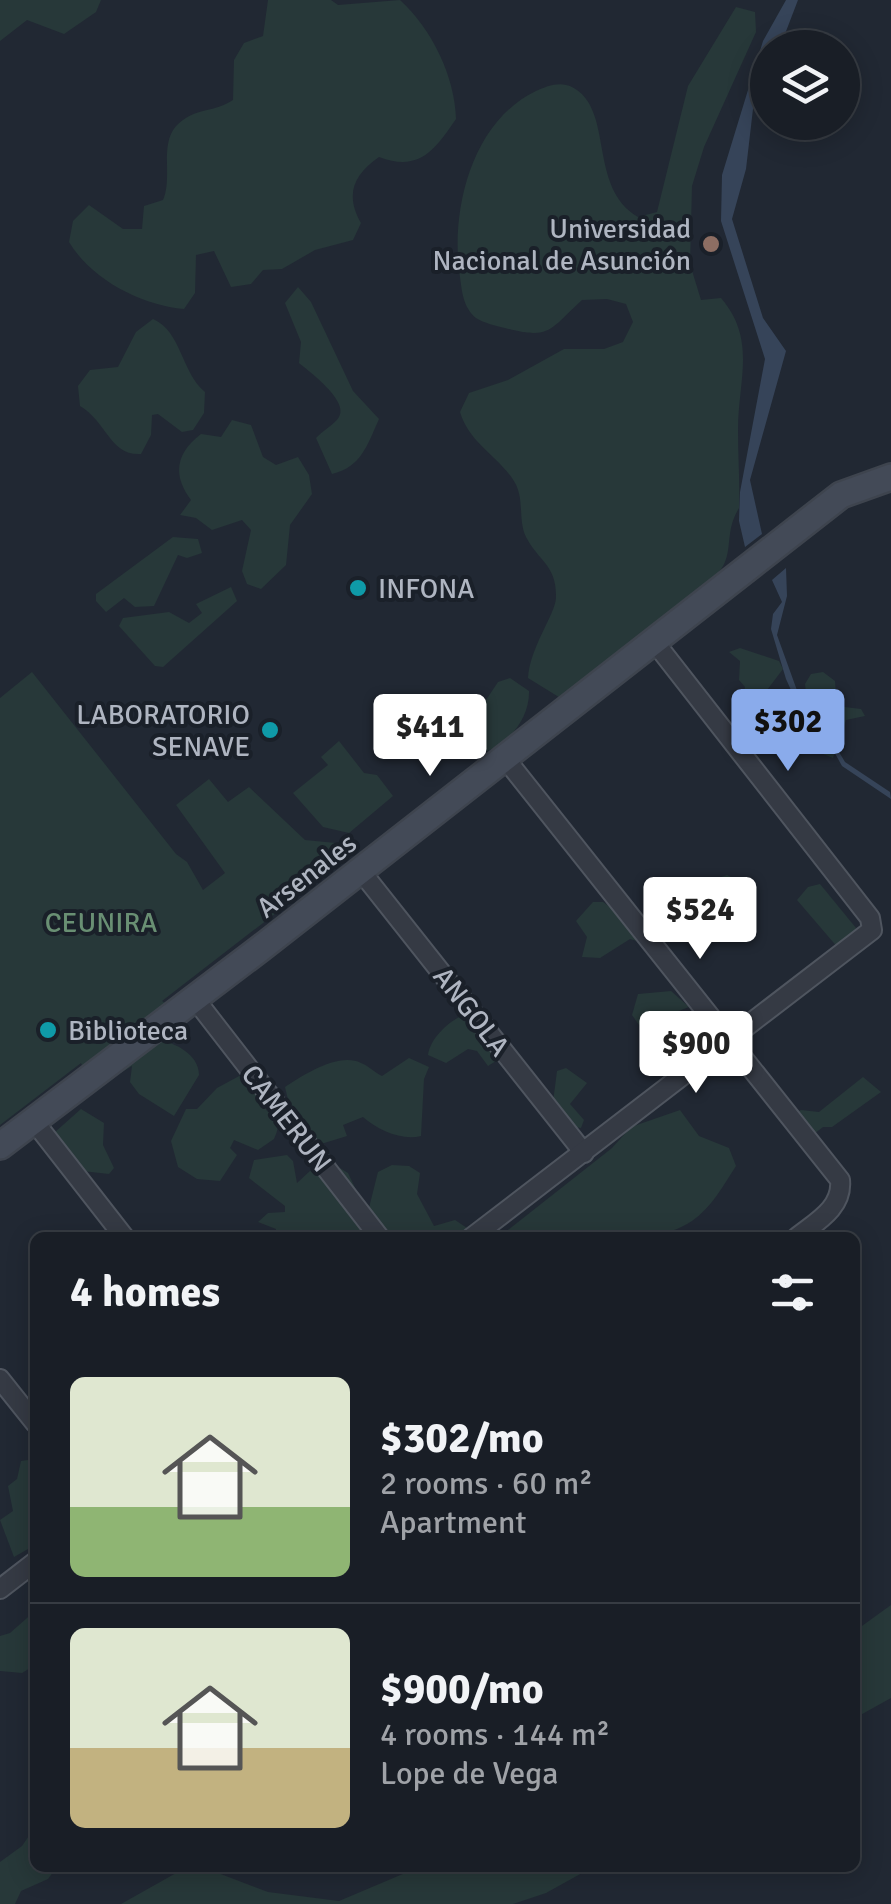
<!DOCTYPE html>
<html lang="en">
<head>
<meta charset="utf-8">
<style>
  :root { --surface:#191e26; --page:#262b32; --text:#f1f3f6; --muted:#9fa2a7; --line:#373c43; --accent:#8aabeb }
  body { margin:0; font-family:Signika,sans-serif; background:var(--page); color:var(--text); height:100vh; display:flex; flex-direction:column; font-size:38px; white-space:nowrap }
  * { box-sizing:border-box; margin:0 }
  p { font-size:32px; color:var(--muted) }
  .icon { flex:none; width:55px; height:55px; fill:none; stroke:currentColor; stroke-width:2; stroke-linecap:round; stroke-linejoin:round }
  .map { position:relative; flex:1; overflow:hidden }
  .panel { position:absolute; left:30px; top:1232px; width:830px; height:640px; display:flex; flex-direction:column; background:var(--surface); border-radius:15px; box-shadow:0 5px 25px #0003,0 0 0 2px var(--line) }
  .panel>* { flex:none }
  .tools { position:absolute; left:750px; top:30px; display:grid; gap:20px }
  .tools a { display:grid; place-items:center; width:110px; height:110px; border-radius:50%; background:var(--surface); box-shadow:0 5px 25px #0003,0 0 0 2px var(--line); font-size:50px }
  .price { position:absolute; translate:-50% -85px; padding:0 22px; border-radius:10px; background:#fff; color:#222; font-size:32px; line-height:65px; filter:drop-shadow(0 2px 5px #0008) }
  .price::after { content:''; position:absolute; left:50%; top:60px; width:30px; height:22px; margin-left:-15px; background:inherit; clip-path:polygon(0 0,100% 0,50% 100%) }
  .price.active { background:var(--accent); color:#111 }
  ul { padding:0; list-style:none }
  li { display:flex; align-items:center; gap:30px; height:250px; padding:0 40px }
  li+li { border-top:2px solid var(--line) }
  li span { display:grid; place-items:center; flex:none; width:280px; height:200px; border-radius:15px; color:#555 }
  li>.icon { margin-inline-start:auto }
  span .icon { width:120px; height:120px; fill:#fffc; stroke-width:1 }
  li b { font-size:42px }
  h2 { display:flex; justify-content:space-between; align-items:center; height:120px; padding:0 40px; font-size:42px }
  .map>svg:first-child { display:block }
</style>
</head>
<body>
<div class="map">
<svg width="891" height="1904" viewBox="0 0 891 1904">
  <rect width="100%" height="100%" fill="#212833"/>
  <g fill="#273839">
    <path d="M0 0H101L96 12 64 34 27 20 0 41Z"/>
    <path d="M268 0H331L338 5 400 0C432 29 455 77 456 119 434 151 419 172 379 157 353 175 345 195 361 223L353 240 315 250 282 269 263 270 251 284 231 287 214 251 196 255 195 293 184 309C141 305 92 280 69 242L73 221 89 205 123 229H142L144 206 163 200C174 175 156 138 183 120 199 108 215 112 233 100L234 60 244 43 263 36Z"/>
    <path d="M736 7 755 12 756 32 704 147 692 186 690 264 701 300 721 298C757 340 738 380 738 430 738 457 740 482 739 508 720 539 741 560 705 585L701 604 562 699 528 678C530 647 555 615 556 598 557 565 539 562 526 537 517 518 526 497 512 478 494 453 469 442 460 412L469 393 508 380 564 349H604L623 342 633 322 626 304 607 299 582 300C549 330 551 340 505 328 496 326 484 323 476 318 463 307 462 292 460 277 450 212 471 122 536 91 547 86 560 81 572 87 615 109 587 187 638 217L657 212 688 86Z"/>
    <path d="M298 287 311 302 353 391 379 419C367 446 361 467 332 474L316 438C322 431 335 424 339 417 349 401 310 372 299 363L301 342 285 303Z"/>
    <path d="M153 319C182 332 181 372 205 392L204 413 193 430 182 432 158 414 152 415 151 435 141 454C110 456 107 422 80 406L78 386 90 370 118 367 136 332Z"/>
    <path d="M232 420 251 425 263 457 276 465 298 457 309 475 312 494 290 525 286 565 261 589 247 584 242 571 251 530 242 520 212 530 196 518 180 515 191 500C172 475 176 453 201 434L221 437Z"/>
    <path d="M173 537 198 539 202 553 187 558 178 555 154 606 135 607 124 598 106 612 96 601V594Z"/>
    <path d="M231 587 237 601 163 667 155 666 119 626 123 618 169 612 189 623 202 613 196 604Z"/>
    <path d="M740 648 779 661 783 669 764 694 770 714 755 723 748 719 742 698 745 687 739 680 740 661 729 652Z"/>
    <path d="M32 672 176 854 187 862 203 890 225 873 176 805 209 779 228 802 249 787 305 840 336 843 347 858 162 1001 173 1008 133 1059V1063L157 1039C175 1043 199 1054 199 1075L174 1116 139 1094 130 1082 132 1066 104 1083 86 1073 81 1063 0 1125V698Z"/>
    <path d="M823 672 835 681 837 706 861 709 865 716 846 720 833 758 806 747 797 734 808 713 805 684 811 674Z"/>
    <path d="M510 678 529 691C530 723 501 753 469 755L460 739 498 682Z"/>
    <path d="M339 741 364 773 377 775 393 796 349 833 323 827 293 793 328 765 321 757Z"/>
    <path d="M727 875 733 878 730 891 754 927 735 923 701 895 710 881Z"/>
    <path d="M820 884 856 928 849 945 839 949 797 900 808 887Z"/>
    <path d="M593 902H603L617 912 637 941 630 939 600 958 582 957 587 937 576 921Z"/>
    <path d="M671 991 689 1007 671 1014 664 1024 639 1025 632 1015 638 994Z"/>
    <path d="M472 1011 499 1059 488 1066 477 1051 468 1049 446 1063 428 1055C431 1035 454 1017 472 1011Z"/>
    <path d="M409 1058 429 1067 424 1079 421 1136C402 1141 378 1130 363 1117L343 1125 347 1136 321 1144 293 1121 285 1087C304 1075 338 1052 361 1063 369 1066 374 1072 382 1076Z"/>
    <path d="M254 1068C277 1084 286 1113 274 1139L258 1150 234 1140 230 1148 237 1155 220 1181 197 1179 178 1167 171 1141 186 1109H197L217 1088Z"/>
    <path d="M566 1068 587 1083 570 1104 584 1120 581 1128 573 1127 553 1102 557 1071Z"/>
    <path d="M863 1077 881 1092 832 1127H823L810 1137 792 1116 801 1110 819 1112Z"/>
    <path d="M81 1109 104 1123 103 1145 114 1168 109 1174 82 1171 54 1133Z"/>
    <path d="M680 1110 699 1136 729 1148 736 1166C723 1186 712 1207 692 1221 648 1251 553 1238 499 1237L612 1148 631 1127Z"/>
    <path d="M287 1155 293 1161 297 1183 324 1158 348 1173 360 1198 356 1204 366 1223 362 1237H276V1229L258 1222 268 1213 285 1212V1206L249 1178 254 1160Z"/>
    <path d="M392 1165 409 1166 420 1173 417 1194 434 1226 455 1220 467 1228 465 1237H384L367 1216 378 1172Z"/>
    <path d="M28 1460 35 1465V1545L14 1557 0 1520 13 1511 8 1486 17 1479 21 1461Z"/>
    <path d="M891 1605V1698L855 1718V1631Z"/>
    <path d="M35 1611V1665L22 1673 0 1671V1636L10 1633Z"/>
    <path d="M35 1827V1868H56L48 1879 21 1891 15 1904H0V1862L22 1846Z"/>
    <path d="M185 1868H205L268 1892 339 1901 417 1868H591L546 1893 513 1904H121Z"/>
  </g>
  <g fill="#364459">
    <path d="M786 0H798L780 47 768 48 767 77 753 109 746 169 732 219 763 318 786 351 750 480 762 534 745 547 739 521 740 492 765 359 721 221 722 175 763 41Z"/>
    <path d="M786 568 787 596 777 635 803 707 829 718 836 747 845 762 890 792 891 799 842 766 832 748 826 721 800 710 786 679 771 629 773 614 782 602 772 580Z"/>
  </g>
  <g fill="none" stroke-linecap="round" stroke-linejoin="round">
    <g stroke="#4f555f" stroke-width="22">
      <g id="street">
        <path d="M504 757 840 1180C843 1208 816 1222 796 1238"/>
        <path d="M360 870 584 1153"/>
        <path d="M195 999 380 1238"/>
        <path d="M33 1120 125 1238"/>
        <path d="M471 1238 872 930 870 918 653 640"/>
        <path d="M0 1379 35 1423"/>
        <path d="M0 1589 35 1562"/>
      </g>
    </g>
    <g stroke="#3e444e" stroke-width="30">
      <path id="secondary" d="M0 1146 261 948 841 495 891 477"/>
    </g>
    <use href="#street" stroke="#353a44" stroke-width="18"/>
    <use href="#secondary" stroke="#434a57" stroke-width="25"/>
  </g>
  <circle fill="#8d6e63" stroke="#1a2029" stroke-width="4" cx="711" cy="244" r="10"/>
  <g fill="#0f9aa8" stroke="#1a2029" stroke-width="4">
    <circle cx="358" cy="588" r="10"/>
    <circle cx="270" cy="730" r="10"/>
    <circle cx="48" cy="1030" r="10"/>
  </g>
  <g text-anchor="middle" stroke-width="8" stroke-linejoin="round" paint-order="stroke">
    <g font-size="28" fill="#afb5c1" stroke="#1a2029" text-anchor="end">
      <text x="691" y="238">Universidad<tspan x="691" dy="32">Nacional de Asunción</tspan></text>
      <text x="378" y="598" text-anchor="start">INFONA</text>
      <text x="250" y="724">LABORATORIO<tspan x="250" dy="32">SENAVE</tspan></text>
      <text x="68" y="1040" text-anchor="start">Biblioteca</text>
    </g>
    <g font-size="28" fill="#afb5c1" stroke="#1a2029">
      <text transform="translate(306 875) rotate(-38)" y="10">Arsenales</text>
      <text transform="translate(472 1011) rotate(52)" y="10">ANGOLA</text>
      <text transform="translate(287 1118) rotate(52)" y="10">CAMERUN</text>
    </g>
    <g font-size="28" fill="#698f73" stroke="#1a2029">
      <text x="101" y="932">CEUNIRA</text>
    </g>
  </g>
</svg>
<div class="tools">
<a><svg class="icon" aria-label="layers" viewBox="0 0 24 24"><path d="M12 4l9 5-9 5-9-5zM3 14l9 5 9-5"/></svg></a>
</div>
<b class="price active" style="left:788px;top:774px">$302</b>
<b class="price" style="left:430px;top:779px">$411</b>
<b class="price" style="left:700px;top:962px">$524</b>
<b class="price" style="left:696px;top:1096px">$900</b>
<section class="panel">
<h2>4 homes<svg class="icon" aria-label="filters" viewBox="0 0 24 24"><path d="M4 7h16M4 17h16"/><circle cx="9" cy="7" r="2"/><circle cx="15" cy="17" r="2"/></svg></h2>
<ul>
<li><span style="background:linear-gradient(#dfe7d0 65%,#8fb573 0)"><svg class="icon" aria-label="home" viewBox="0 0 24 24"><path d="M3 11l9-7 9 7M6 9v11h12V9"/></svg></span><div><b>$302/mo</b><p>2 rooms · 60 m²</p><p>Apartment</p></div></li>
<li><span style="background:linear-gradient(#dfe7d0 60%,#c2b280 0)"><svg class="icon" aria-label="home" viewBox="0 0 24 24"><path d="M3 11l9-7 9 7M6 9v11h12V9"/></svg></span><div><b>$900/mo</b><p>4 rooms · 144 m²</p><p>Lope de Vega</p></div></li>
</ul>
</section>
</div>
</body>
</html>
